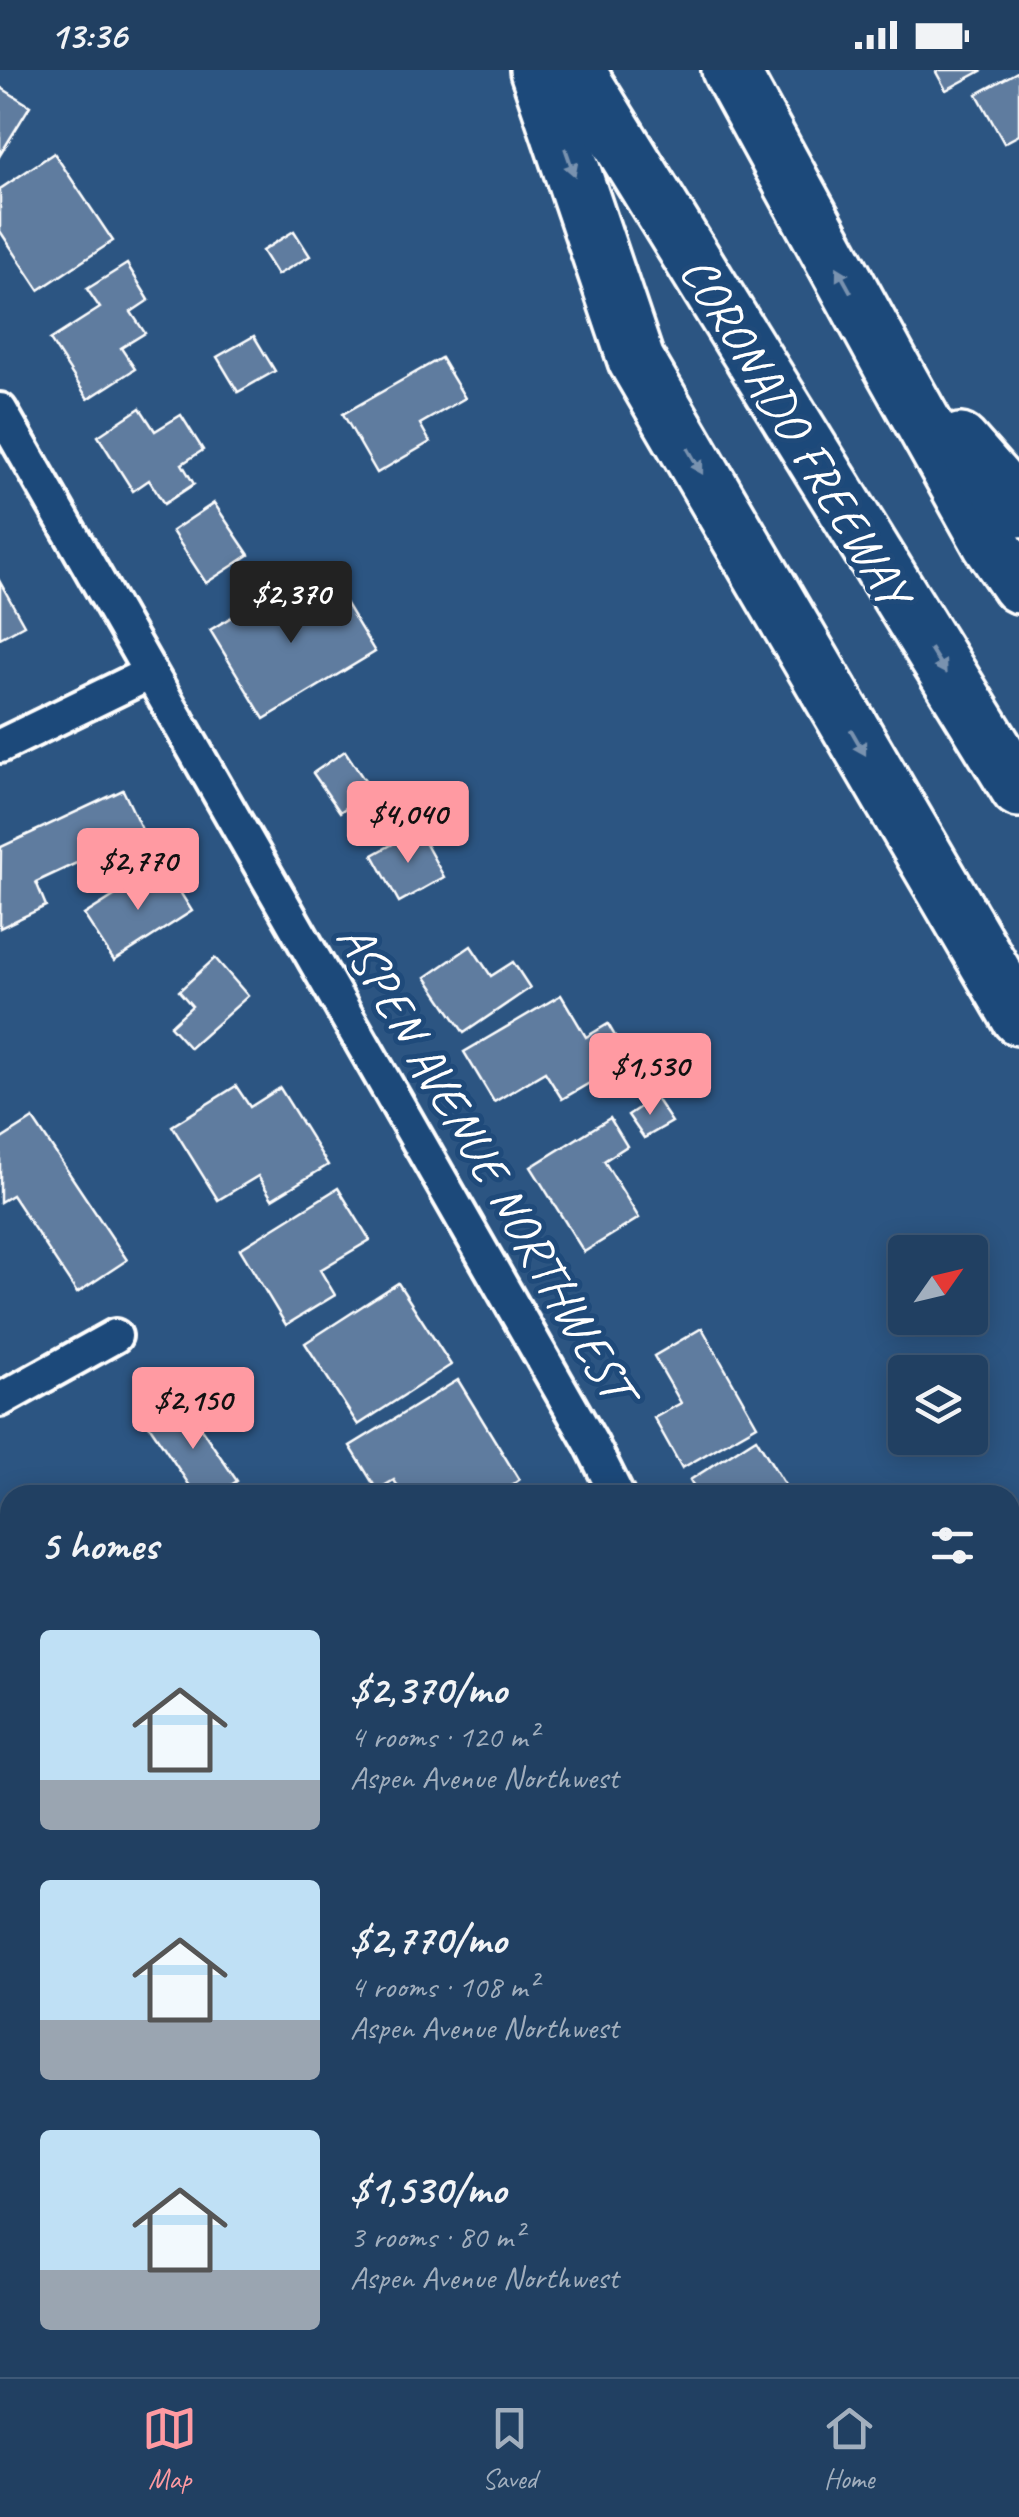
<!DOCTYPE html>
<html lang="en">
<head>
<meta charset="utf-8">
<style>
  :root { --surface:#214062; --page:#2d4b6b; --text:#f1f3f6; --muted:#a2afbe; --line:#3e5977; --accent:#ff9aa2 }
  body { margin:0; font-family:Caveat,sans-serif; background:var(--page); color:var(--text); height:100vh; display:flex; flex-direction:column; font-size:38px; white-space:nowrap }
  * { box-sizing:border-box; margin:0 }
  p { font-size:32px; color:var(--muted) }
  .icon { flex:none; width:55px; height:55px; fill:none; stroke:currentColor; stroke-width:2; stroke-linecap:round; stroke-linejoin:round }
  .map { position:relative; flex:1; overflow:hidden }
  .side { position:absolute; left:0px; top:1415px; width:1020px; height:892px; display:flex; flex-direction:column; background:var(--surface); border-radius:30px 30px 0 0; box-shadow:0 5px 25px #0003,0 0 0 2px var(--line) }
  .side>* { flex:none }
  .needle { width:65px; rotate:56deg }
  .controls { position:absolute; left:888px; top:1165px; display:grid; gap:20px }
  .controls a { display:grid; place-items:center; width:100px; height:100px; border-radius:10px; background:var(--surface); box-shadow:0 5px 25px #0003,0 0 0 2px var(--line); font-size:50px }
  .price { position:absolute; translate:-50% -85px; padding:0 22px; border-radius:10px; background:var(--accent); color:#111; font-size:32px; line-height:65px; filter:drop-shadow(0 2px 5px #0008) }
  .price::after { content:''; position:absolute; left:50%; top:60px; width:30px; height:22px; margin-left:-15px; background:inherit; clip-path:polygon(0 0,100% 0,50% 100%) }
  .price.selected { background:#222; color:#fff }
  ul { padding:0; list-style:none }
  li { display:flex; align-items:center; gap:30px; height:250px; padding:0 40px }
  li span { display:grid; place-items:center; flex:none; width:280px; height:200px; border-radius:10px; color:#555 }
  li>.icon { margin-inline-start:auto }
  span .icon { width:120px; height:120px; fill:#fffc; stroke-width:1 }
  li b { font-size:42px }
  h2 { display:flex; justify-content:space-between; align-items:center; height:120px; padding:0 40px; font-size:42px }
  .status { display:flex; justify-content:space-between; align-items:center; height:70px; padding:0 50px; background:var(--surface); direction:ltr }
  .status svg { height:28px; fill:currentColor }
  .tabs { display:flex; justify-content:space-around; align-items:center; height:140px; border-top:2px solid var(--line); background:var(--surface); font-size:28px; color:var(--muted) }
  .tabs a { display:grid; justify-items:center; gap:5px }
  .tabs .selected { color:var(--accent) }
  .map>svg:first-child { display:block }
</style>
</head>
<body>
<div class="status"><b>13:36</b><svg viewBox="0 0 49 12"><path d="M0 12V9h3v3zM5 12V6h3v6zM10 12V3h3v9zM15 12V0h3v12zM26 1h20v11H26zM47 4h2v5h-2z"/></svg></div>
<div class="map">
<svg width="1019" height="2307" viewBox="0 0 1019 2307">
  <rect width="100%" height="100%" fill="#2c5582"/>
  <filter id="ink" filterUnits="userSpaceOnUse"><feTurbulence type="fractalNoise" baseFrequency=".01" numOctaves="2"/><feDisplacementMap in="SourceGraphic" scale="20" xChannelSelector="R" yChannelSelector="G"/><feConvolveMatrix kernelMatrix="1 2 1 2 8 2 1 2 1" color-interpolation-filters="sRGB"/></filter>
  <g filter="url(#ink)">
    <path fill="#3b618b" d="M1010 2283 1019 2307H235L228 2298H1010Z"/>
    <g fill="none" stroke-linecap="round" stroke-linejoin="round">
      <path stroke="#acbcce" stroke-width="11" d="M1010 1513 1019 1507"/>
    </g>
    <g fill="#5e7c9f" stroke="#fff" stroke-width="2.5">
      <path d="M940 0H983L946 20 936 2Z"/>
      <path d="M1019 1V65L1004 73 977 24Z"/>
      <path d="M0 17 30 36 0 85Z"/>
      <path d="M54 83 113 171 39 220 0 161V119Z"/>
      <path d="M294 161 310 186 277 205 262 181Z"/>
      <path d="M127 194 149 230 131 242 145 263 121 278 135 299 88 329 50 270 100 238 87 219Z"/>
      <path d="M254 266 275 301 238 322 217 287Z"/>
      <path d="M441 288 465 328 420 354 430 372 377 403 343 344Z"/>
      <path d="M140 338 155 361 181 345 203 380 182 394 194 414 164 434 149 410 133 421 98 366Z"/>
      <path d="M214 433 249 485 206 513 172 461Z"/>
      <path d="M291 511 307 537 337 519 375 582 264 649 210 560Z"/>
      <path d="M0 512 24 555 0 568Z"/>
      <path d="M345 681 371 720 340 742 313 703Z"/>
      <path d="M123 720 143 762 36 812 46 836 0 858 1 777Z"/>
      <path d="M418 760 444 807 399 832 373 785Z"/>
      <path d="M163 795 192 841 114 891 84 845Z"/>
      <path d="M471 876 491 906 513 892 530 918 464 963 426 907Z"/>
      <path d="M215 888 248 926 190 978 170 956 192 936 179 921Z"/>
      <path d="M561 925 586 967 608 954 629 990 562 1029 545 1002 494 1032 464 982Z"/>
      <path d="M236 1016 250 1037 280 1018 328 1095 272 1129 258 1106 218 1130 172 1056Z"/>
      <path d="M655 1027 672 1052 644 1068 628 1045Z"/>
      <path d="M610 1048 627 1076 604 1091 639 1148 584 1182 531 1097Z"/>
      <path d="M33 1049 127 1190 77 1223 12 1125 0 1132V1070Z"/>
      <path d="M338 1118 370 1170 320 1200 335 1225 286 1255 240 1179Z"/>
      <path d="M398 1213 451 1295 358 1355 305 1273Z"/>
      <path d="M702 1258 757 1355 682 1398 654 1348 681 1333 654 1286Z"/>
      <path d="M458 1310 519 1410 498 1425H403L394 1410 377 1420 350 1376Z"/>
      <path d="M183 1332 237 1411 216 1425H196L149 1355Z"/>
      <path d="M756 1368 791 1425H699L690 1410Z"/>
      <path d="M0 1620 10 1636V1669L0 1675Z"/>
      <path d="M0 1816 10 1833V1920L0 1926Z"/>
      <path d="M1019 1879V1989L1010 1971V1884Z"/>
      <path d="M10 2234V2298H48L49 2307H0V2236Z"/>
      <path d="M408 2298H451L434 2307H413Z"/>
      <path d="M529 2298H631L638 2307H516Z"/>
      <path d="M672 2298H852L856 2307H677Z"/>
    </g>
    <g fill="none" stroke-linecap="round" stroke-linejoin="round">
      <g stroke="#fff" stroke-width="22">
        <g id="service">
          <path d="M1010 2059 1019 2076"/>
          <path d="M1010 2157 1019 2154"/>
        </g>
      </g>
      <g stroke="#fff" stroke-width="40">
        <g id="minor">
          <path d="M0 340 591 1373 617 1425"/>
          <path d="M0 676 150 603"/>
          <path d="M0 1330 115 1266"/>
          <path d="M0 2031 10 2044"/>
          <path d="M1010 2212 1019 2230"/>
          <path d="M0 2213H10"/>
          <path d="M74 2298V2307"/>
          <path d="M204 2298 211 2307"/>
        </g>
      </g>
      <g stroke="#fff" stroke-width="62">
        <g id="motorway">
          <path d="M538 0 636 290 1019 947"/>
          <path d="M576 0 1019 719"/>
          <path d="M730 0 891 295 991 474 1019 515"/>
          <path d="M960 372 1019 439"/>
        </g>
      </g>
      <use href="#service" stroke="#1f4a7a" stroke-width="15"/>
      <use href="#minor" stroke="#1f4a7a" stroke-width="32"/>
      <use href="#motorway" stroke="#1f4a7a" stroke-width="55"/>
    </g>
    <defs><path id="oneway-solid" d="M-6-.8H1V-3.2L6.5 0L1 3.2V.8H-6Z" transform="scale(2.5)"/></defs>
    <g fill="#7992af">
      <use href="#oneway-solid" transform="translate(570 92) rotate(71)"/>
      <use href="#oneway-solid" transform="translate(844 210) rotate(-119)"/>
      <use href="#oneway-solid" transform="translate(695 391) rotate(60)"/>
      <use href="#oneway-solid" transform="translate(938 591) rotate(58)"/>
      <use href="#oneway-solid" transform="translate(858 672) rotate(60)"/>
    </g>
  </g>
  <g text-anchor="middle" stroke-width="10" stroke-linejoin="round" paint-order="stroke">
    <g font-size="50" fill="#fff" stroke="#1f4a7a">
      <text transform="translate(797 360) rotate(59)" y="18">CORONADO FREEWAY</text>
      <text transform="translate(487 1091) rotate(60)" y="18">ASPEN AVENUE NORTHWEST</text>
    </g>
  </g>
</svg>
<div class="controls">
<a><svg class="needle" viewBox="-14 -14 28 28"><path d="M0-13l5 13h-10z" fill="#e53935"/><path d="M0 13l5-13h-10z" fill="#a2afbe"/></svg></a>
<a><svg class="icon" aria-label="layers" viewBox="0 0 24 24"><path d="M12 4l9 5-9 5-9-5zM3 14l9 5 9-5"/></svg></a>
</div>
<b class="price selected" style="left:291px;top:576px">$2,370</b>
<b class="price" style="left:408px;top:796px">$4,040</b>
<b class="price" style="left:138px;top:843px">$2,770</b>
<b class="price" style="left:650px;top:1048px">$1,530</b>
<b class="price" style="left:193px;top:1382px">$2,150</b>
<section class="side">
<h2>5 homes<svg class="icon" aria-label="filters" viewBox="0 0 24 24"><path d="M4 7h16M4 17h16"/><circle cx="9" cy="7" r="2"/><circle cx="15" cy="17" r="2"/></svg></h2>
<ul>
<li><span style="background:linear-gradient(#bfe0f5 75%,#9aa5b1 0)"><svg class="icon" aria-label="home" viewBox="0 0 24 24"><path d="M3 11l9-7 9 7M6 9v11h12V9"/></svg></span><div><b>$2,370/mo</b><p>4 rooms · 120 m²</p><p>Aspen Avenue Northwest</p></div></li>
<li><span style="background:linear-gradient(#bfe0f5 70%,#9aa5b1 0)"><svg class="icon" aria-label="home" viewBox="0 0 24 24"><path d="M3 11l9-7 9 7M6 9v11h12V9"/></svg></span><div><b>$2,770/mo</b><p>4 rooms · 108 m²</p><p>Aspen Avenue Northwest</p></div></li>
<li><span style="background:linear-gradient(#bfe0f5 70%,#9aa5b1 0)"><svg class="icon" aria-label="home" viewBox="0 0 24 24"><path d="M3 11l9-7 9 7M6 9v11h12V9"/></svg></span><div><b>$1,530/mo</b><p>3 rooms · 80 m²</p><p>Aspen Avenue Northwest</p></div></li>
</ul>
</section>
</div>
<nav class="tabs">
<a class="selected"><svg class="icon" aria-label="map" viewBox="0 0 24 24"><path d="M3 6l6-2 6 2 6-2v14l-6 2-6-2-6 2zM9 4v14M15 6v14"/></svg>Map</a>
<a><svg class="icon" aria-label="saved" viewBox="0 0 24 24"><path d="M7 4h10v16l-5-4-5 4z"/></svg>Saved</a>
<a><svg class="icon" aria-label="home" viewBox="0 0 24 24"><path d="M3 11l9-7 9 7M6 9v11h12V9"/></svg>Home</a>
</nav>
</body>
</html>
